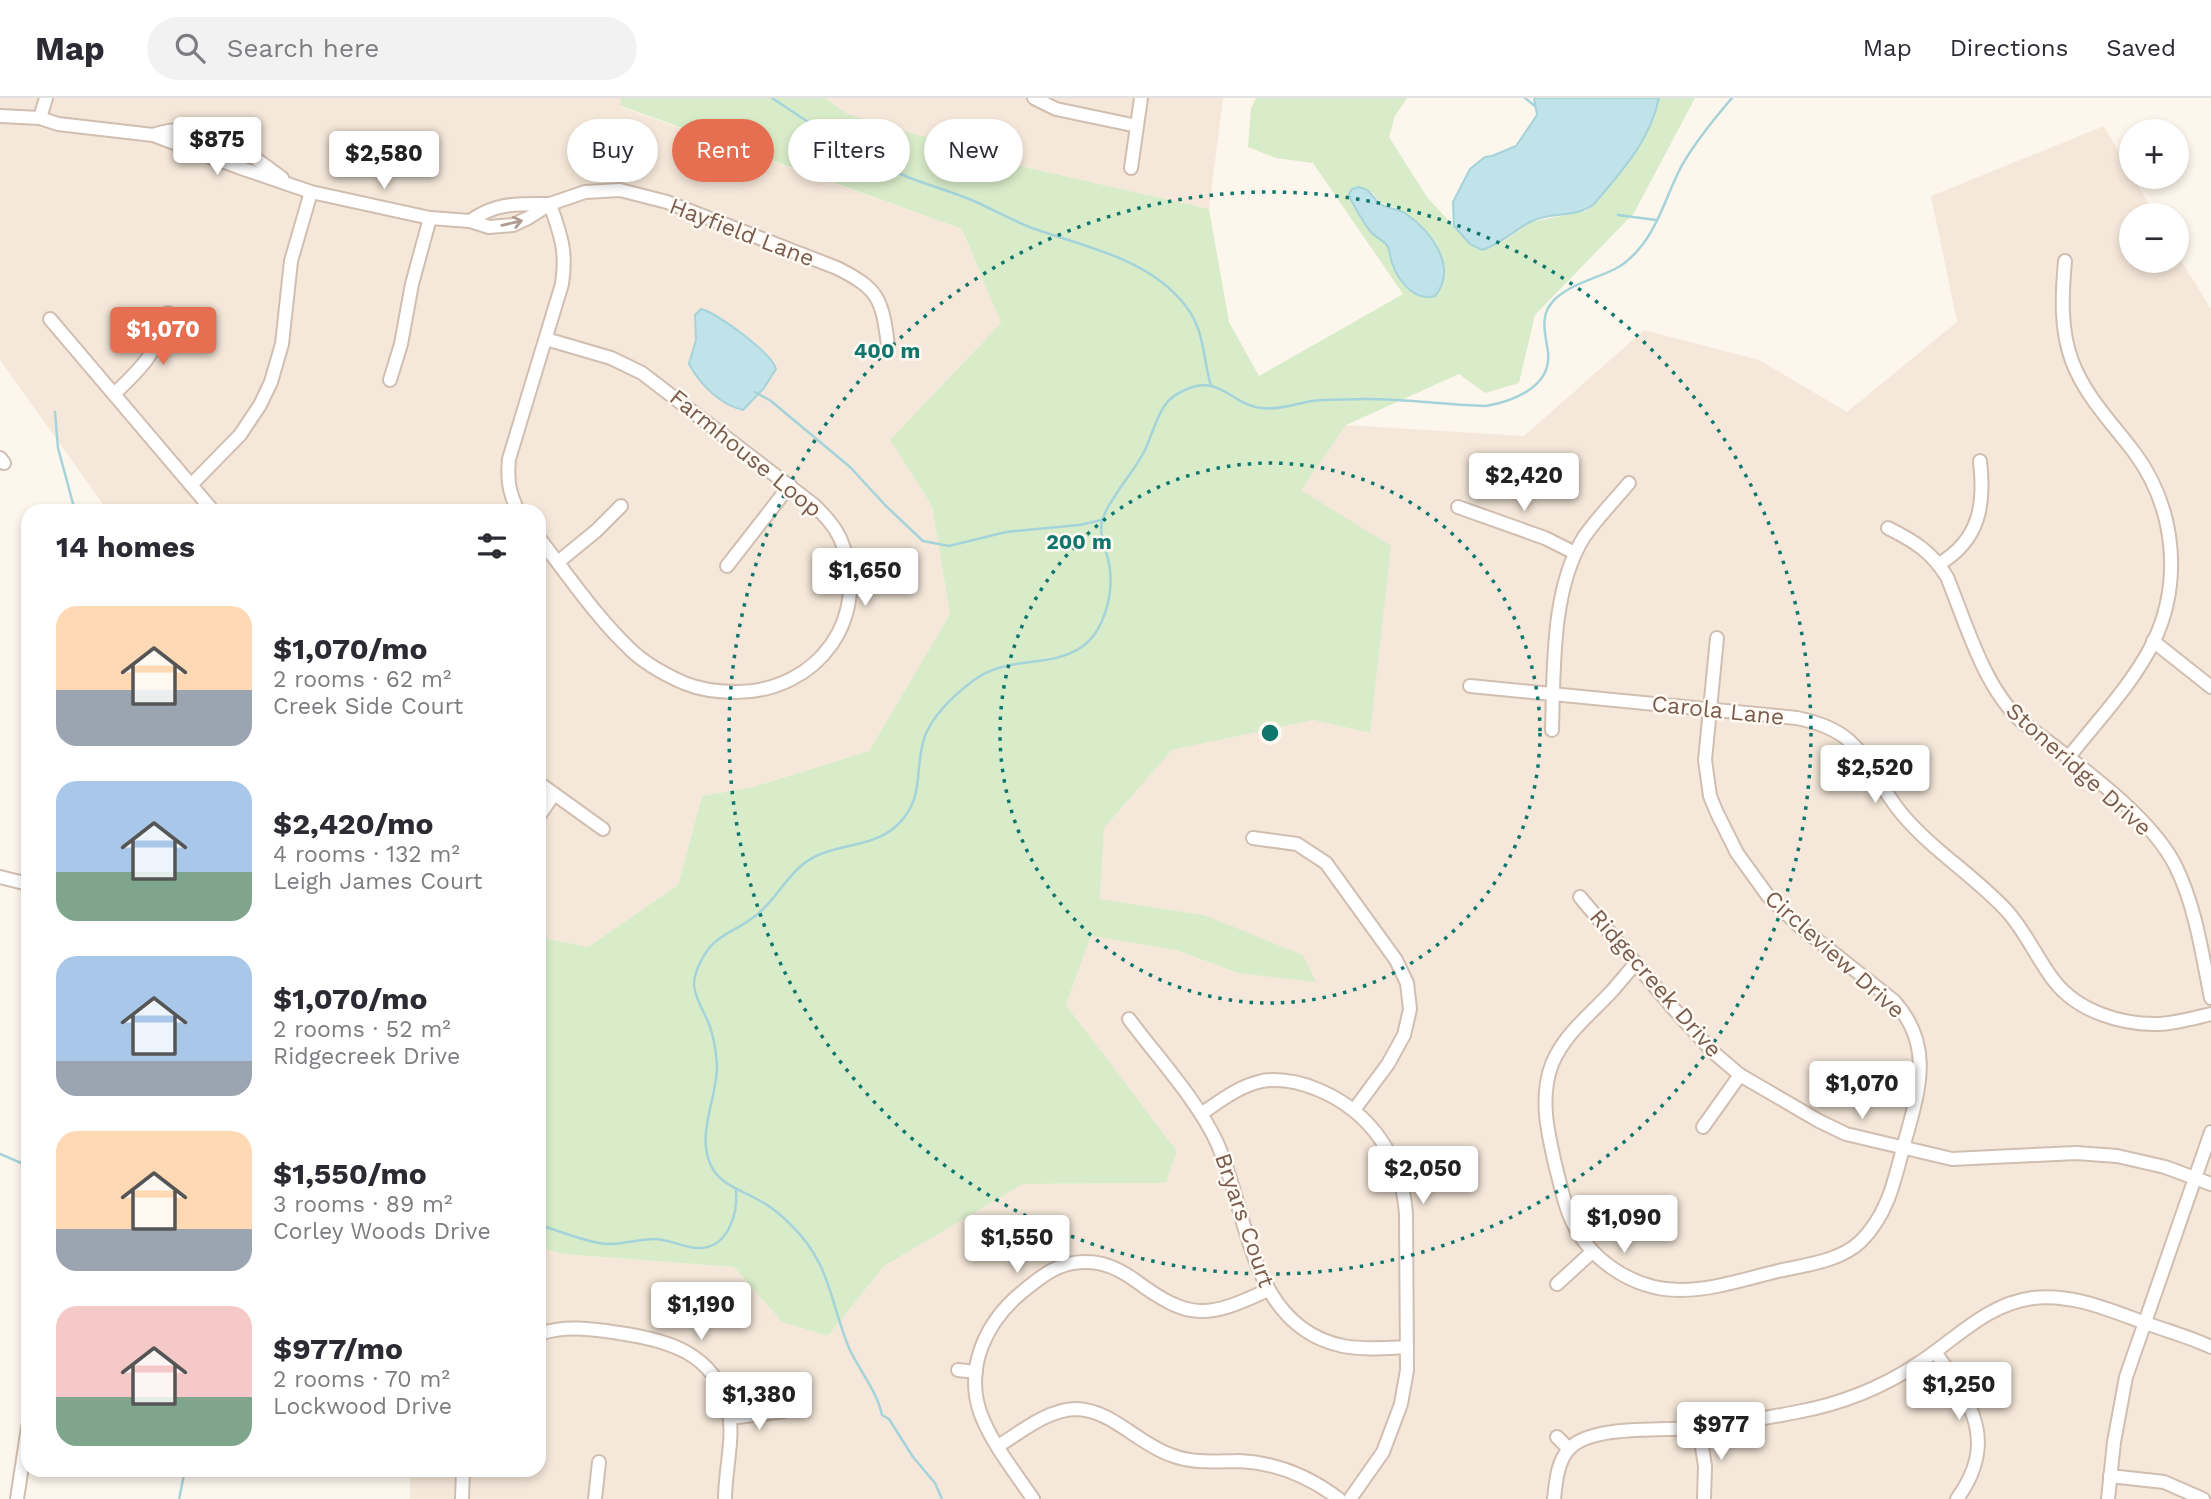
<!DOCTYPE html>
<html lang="en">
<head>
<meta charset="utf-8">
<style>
  :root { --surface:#fff; --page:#f2f2f3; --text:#2b2b33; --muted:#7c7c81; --line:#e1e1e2; --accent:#e76f51 }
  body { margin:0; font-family:"Work Sans",sans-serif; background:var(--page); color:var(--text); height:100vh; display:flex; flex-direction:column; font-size:26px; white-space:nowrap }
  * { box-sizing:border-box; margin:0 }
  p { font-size:23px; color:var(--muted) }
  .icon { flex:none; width:38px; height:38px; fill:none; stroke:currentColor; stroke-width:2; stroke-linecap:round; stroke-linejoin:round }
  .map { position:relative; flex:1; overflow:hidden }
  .details { position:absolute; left:21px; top:406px; width:525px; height:973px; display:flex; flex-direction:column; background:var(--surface); border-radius:21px; box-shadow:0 4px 10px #0003 }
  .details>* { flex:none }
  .hud { position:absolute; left:567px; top:21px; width:665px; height:63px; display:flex; gap:14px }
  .controls { position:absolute; left:2119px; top:21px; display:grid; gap:14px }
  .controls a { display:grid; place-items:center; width:70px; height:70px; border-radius:50%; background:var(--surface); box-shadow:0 4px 10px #0003; font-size:35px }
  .price { position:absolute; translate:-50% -60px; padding:0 16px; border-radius:7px; background:#fff; color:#222; font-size:23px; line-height:46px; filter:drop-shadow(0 2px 4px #0008) }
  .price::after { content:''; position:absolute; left:50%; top:42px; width:21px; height:16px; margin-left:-10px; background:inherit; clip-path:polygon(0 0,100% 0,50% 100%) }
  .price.selected { background:var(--accent); color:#fff }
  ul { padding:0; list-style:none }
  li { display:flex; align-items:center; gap:21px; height:175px; padding:0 35px }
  li span { display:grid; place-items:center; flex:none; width:196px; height:140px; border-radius:21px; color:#555 }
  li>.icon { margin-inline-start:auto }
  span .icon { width:84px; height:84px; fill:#fffc; stroke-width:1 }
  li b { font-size:30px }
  h2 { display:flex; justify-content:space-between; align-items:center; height:84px; padding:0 35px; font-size:30px }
  .tag { padding:0 24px; border-radius:32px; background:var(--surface); box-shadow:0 4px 10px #0003; font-size:24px; line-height:63px }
  .tag.selected { background:var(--accent); color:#fff }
  header { display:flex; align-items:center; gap:42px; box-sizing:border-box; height:98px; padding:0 35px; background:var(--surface); border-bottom:2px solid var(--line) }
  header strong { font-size:33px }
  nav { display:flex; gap:38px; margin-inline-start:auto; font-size:24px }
  .search { width:490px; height:63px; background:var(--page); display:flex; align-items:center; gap:18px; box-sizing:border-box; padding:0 24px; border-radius:38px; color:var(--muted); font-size:26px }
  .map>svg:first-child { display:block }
</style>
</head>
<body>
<header>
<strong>Map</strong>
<div class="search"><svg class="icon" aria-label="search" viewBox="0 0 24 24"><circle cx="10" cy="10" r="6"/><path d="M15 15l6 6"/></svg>Search here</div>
<nav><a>Map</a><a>Directions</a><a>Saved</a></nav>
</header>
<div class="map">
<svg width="2211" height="1401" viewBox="0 0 2211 1401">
  <rect width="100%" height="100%" fill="#fdf6ec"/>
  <g fill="#f5e8da">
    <path d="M0 0H620L621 9 962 131 1001 225 890 342 932 408 950 516 869 653 753 689 702 698 678 787 588 849 539 839V413H108L0 262Z"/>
    <path d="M825 0H1223L1209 111 1025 69 848 16Z"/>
    <path d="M2104 28 2155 117H2132V163H2177V156L2211 211V1401H410V1372H539V1149L563 1156 734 1169 782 1224 828 1238 884 1168 1023 1086 1166 1085 1177 1053 1066 907 1091 838 1176 852 1238 875 1204 817 1100 801 1104 730 1172 652 1313 622 1369 635 1300 392 1346 327 1524 338 1644 232 1759 262 1847 314 1957 224 1931 98Z"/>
  </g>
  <path fill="#d8ecc9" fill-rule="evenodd" d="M620 0H825L848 16 1025 69 1209 111 1229 224 1259 278 1403 196 1313 65 1276 60 1248 49 1251 10 1256 0H1407L1395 18 1389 39 1427 99 1470 146 1504 143 1531 124 1586 113 1594 106C1621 74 1650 43 1659 0H1695L1634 115 1535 217 1519 285 1485 295 1459 276 1346 327 1301 392 1391 448 1370 635 1313 622 1172 652 1104 730 1100 801 1204 817 1303 857 1316 884 1238 875 1176 852 1091 838 1066 907 1177 1053 1166 1085 1023 1086 884 1168 828 1238 782 1224 734 1169 563 1156 539 1149V839L588 849 678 787 702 698 753 689 869 653 950 516 932 408 890 342 1001 225 962 131 621 8ZM1372 94C1383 111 1389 104 1403 114 1419 123 1444 154 1445 172 1446 179 1441 187 1439 193L1413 195 1395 173 1388 150 1382 141 1373 137 1351 102Z"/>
  <g fill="#bfe3e8" stroke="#a5d3da" stroke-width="2">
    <path d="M1534 0H1659C1650 43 1621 74 1594 106 1575 121 1551 113 1530 124 1513 133 1501 146 1482 152L1470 146 1454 128 1453 104 1470 71 1485 59 1492 58 1516 48 1537 17Z"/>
    <path d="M1358 89C1371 91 1371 98 1379 105 1386 111 1397 110 1405 115 1430 132 1459 169 1435 198 1414 204 1398 182 1392 165 1390 159 1390 153 1388 149 1384 142 1376 140 1371 134 1363 125 1357 113 1351 102L1349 96 1352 91Z"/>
    <path d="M701 211C717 215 772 255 776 271L764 290 743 312C720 307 700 286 689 266L696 242 695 217Z"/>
  </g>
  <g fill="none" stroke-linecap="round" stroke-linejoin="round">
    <g stroke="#a5d3da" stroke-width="2.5">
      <path d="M772 0C817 30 860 60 910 80 931 88 953 94 974 103 994 112 1012 122 1032 130 1082 148 1142 159 1179 200 1206 229 1201 253 1211 288"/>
      <path d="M1525 0 1535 8"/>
      <path d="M1618 117 1656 122"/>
      <path d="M755 294 771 303 850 369 886 408 923 443 949 448 1006 434 1079 427 1102 422"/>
      <path d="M55 314 58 350 75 413"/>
      <path d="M0 1056 28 1068"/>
      <path d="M539 1127C561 1133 584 1144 606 1146 622 1147 638 1141 654 1141 669 1141 682 1149 696 1150 728 1152 738 1116 736 1092"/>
      <path d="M179 1401 185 1372"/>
      <path d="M942 1401 935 1385 913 1359 889 1321 882 1317C877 1293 859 1272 849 1250 829 1201 831 1165 789 1125 779 1115 767 1106 755 1100 740 1092 724 1087 714 1073 693 1040 718 1000 717 967 716 953 714 939 709 926 704 913 695 901 694 887 694 874 702 859 710 849 721 836 738 831 751 821 777 804 787 772 816 758 841 746 872 748 894 730 927 703 913 670 925 638 934 615 954 597 974 582 1010 556 1049 572 1083 548 1104 533 1113 496 1110 472 1109 456 1098 440 1102 423 1104 416 1109 407 1113 401 1123 384 1136 370 1145 352 1152 337 1156 320 1165 307 1170 300 1178 295 1185 292 1219 275 1233 308 1262 310 1278 312 1296 306 1311 303 1327 301 1345 302 1361 301 1403 300 1444 307 1486 308 1513 303 1552 289 1548 254 1546 239 1540 221 1550 207 1563 188 1595 181 1615 171 1625 166 1636 155 1643 146 1660 123 1668 94 1681 69 1695 44 1713 22 1732 0"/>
    </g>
    <g stroke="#d1beb0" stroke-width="16">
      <g id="minor">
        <path d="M1034 0 1056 11 1137 28"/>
        <path d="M0 18 40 20 46 0"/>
        <path d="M40 20 58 26 153 37 238 69 311 94 430 120 470 123 489 129 513 127 528 120 550 106 585 94 620 92 667 104 837 170C879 191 882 201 888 247"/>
        <path d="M153 37C203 19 244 52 282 80"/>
        <path d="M1131 70 1141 0"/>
        <path d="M470 123C497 104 518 106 550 106"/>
        <path d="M2065 163C2062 196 2060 231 2072 263 2085 298 2112 325 2134 354 2175 409 2183 483 2153 545 2132 587 2097 623 2068 660"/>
        <path d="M50 221 213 413"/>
        <path d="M390 282 401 246 412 186 430 120"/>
        <path d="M114 296C143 269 157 254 168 215"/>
        <path d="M0 360 4 365"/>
        <path d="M191 387 240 337 260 307 271 284 282 246 291 163 311 94"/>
        <path d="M1458 409 1545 440 1575 455"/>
        <path d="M518 413C509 394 507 382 509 361L562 186C567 153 561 138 550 106"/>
        <path d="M1888 430C1914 443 1932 454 1947 479 1966 525 1983 587 2020 622 2068 660 2150 715 2176 769 2196 810 2202 856 2211 900"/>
        <path d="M539 440C568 477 596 519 630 551 644 565 666 577 684 585 701 592 717 594 736 594 818 594 874 518 840 440 834 427 824 417 814 407L642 275 611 260 546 241"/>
        <path d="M558 464 596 433 621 408"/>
        <path d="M1939 466C1980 442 1985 406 1980 363"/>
        <path d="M727 468 790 387"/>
        <path d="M2153 543 2211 589"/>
        <path d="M1470 588 1797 620C1867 634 1863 669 1902 716 1933 753 1975 778 2007 813 2026 834 2037 861 2055 884 2078 913 2121 927 2159 926 2177 925 2194 920 2211 916"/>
        <path d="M1552 632C1554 572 1551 491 1584 439 1597 420 1614 403 1629 385"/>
        <path d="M539 685 603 731"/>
        <path d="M539 718 554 696"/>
        <path d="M1253 740 1297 746 1326 765 1396 862 1407 885 1410 911 1404 937 1388 966 1354 1012"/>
        <path d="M0 779 28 786"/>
        <path d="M1580 799 1673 910 1713 954 1740 977 1819 1023 1846 1036 1952 1061 2076 1055 2117 1058 2165 1069 2211 1086"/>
        <path d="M1636 865C1628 874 1620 884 1612 893 1590 917 1565 935 1552 966 1539 1000 1548 1036 1556 1070 1560 1085 1563 1101 1569 1116 1586 1160 1632 1192 1680 1192 1712 1192 1746 1181 1778 1173 1805 1167 1841 1163 1861 1143 1892 1112 1896 1072 1908 1032 1921 985 1931 944 1894 903L1797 826 1768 798 1737 755 1717 715 1710 698 1705 662 1717 540"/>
        <path d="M1129 921C1157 959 1199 1004 1218 1047 1249 1118 1250 1229 1343 1248 1363 1252 1386 1250 1407 1249"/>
        <path d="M1201 1016C1220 1003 1239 988 1262 983 1282 980 1300 984 1319 992 1371 1014 1402 1060 1406 1116L1407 1272 1401 1306 1383 1354 1350 1401"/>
        <path d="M1703 1029 1740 977"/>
        <path d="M1557 1186 1592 1154"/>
        <path d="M539 1236C566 1227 592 1231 619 1235 668 1242 714 1255 728 1309 735 1339 725 1371 725 1401"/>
        <path d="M1935 1254C1971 1304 1999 1343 1957 1401"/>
        <path d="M958 1272 976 1274"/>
        <path d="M730 1320 784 1313"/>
        <path d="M1699 1330 1705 1368 1704 1401"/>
        <path d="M1557 1339 1569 1351"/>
        <path d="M998 1348C1021 1334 1047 1312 1075 1311 1111 1311 1138 1346 1171 1357 1194 1366 1216 1363 1240 1363 1278 1365 1310 1379 1339 1401"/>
        <path d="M2110 1378 2164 1384 2203 1401"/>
        <path d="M17 1401 28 1329"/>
        <path d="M462 1401 463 1372"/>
        <path d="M595 1401 599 1364"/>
        <path d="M1033 1401C1015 1374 991 1345 980 1314 965 1269 986 1224 1021 1195 1040 1179 1059 1163 1087 1164 1105 1164 1121 1172 1136 1183 1190 1223 1208 1220 1268 1192"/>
        <path d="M1554 1401C1556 1384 1557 1364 1569 1351 1591 1326 1666 1333 1698 1330 1731 1327 1765 1320 1797 1314 1841 1306 1883 1289 1919 1265 1957 1240 1987 1206 2033 1200 2074 1195 2114 1214 2151 1227 2171 1234 2192 1240 2211 1249"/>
        <path d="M2108 1401 2114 1344 2126 1279 2211 1034"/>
      </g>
    </g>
    <use href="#minor" stroke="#fff" stroke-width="12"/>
  </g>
  <defs><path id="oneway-shaft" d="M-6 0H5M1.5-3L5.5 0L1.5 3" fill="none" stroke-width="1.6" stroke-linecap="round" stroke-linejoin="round" transform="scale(1.75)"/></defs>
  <use stroke="#af9d94" href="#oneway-shaft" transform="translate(512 125) rotate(-13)"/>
  <g fill="none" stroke="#0f766e" stroke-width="3.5" stroke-dasharray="3.5 7">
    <circle cx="1270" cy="635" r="270"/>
    <circle cx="1270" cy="635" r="541"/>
  </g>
  <g text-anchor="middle" stroke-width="5" stroke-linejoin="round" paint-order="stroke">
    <g font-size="23" fill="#7a5c4d" stroke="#fffaf3">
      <text transform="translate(742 134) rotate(21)" y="8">Hayfield Lane</text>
      <text transform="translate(746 355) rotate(39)" y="8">Farmhouse Loop</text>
      <text transform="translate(1718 612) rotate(6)" y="8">Carola Lane</text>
      <text transform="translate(2079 671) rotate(42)" y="8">Stoneridge Drive</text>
      <text transform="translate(1835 856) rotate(42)" y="8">Circleview Drive</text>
      <text transform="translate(1656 885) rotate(49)" y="8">Ridgecreek Drive</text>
      <text transform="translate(1245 1122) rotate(71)" y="8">Bryars Court</text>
    </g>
  </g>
  <circle cx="1270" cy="635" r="10" fill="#0f766e" stroke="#fffaf3" stroke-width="3.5"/>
  <g font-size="21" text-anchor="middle" font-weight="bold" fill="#0f766e" stroke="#fffaf3" stroke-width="5" stroke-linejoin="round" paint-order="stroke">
    <text x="887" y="260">400 m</text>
    <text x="1079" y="451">200 m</text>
  </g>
</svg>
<div class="controls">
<a>+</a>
<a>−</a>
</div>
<b class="price" style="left:217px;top:79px">$875</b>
<b class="price" style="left:384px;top:93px">$2,580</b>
<b class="price selected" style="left:163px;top:269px">$1,070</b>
<b class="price" style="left:1524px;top:415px">$2,420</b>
<b class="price" style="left:865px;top:510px">$1,650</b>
<b class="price" style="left:1875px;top:707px">$2,520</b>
<b class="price" style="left:1862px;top:1023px">$1,070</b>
<b class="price" style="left:1423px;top:1108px">$2,050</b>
<b class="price" style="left:1624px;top:1157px">$1,090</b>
<b class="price" style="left:1017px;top:1177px">$1,550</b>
<b class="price" style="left:701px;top:1244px">$1,190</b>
<b class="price" style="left:1959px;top:1324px">$1,250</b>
<b class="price" style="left:759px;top:1334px">$1,380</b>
<b class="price" style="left:1721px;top:1364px">$977</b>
<div class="hud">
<a class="tag">Buy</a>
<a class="tag selected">Rent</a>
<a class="tag">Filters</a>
<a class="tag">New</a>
</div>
<section class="details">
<h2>14 homes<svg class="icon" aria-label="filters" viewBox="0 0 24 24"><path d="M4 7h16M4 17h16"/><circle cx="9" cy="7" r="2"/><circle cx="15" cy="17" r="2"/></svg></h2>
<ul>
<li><span style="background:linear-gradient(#ffd9b3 60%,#9aa5b1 0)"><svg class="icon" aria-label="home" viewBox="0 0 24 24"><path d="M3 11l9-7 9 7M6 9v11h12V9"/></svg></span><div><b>$1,070/mo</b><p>2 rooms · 62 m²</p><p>Creek Side Court</p></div></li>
<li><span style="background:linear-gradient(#a9c7e8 65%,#7fa58c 0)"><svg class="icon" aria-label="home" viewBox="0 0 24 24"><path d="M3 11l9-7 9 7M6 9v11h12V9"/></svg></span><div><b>$2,420/mo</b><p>4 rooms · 132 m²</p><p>Leigh James Court</p></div></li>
<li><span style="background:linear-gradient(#a9c7e8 75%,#9aa5b1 0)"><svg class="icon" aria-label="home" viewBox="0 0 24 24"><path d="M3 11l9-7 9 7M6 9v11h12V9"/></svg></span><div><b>$1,070/mo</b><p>2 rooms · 52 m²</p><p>Ridgecreek Drive</p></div></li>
<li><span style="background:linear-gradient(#ffd9b3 70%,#9aa5b1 0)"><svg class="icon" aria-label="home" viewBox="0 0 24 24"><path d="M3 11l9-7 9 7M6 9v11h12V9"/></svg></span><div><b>$1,550/mo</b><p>3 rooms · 89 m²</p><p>Corley Woods Drive</p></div></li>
<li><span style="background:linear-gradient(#f6c9c9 65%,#7fa58c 0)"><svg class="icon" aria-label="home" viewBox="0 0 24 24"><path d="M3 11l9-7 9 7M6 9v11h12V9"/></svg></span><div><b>$977/mo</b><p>2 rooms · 70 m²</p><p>Lockwood Drive</p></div></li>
</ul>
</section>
</div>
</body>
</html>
